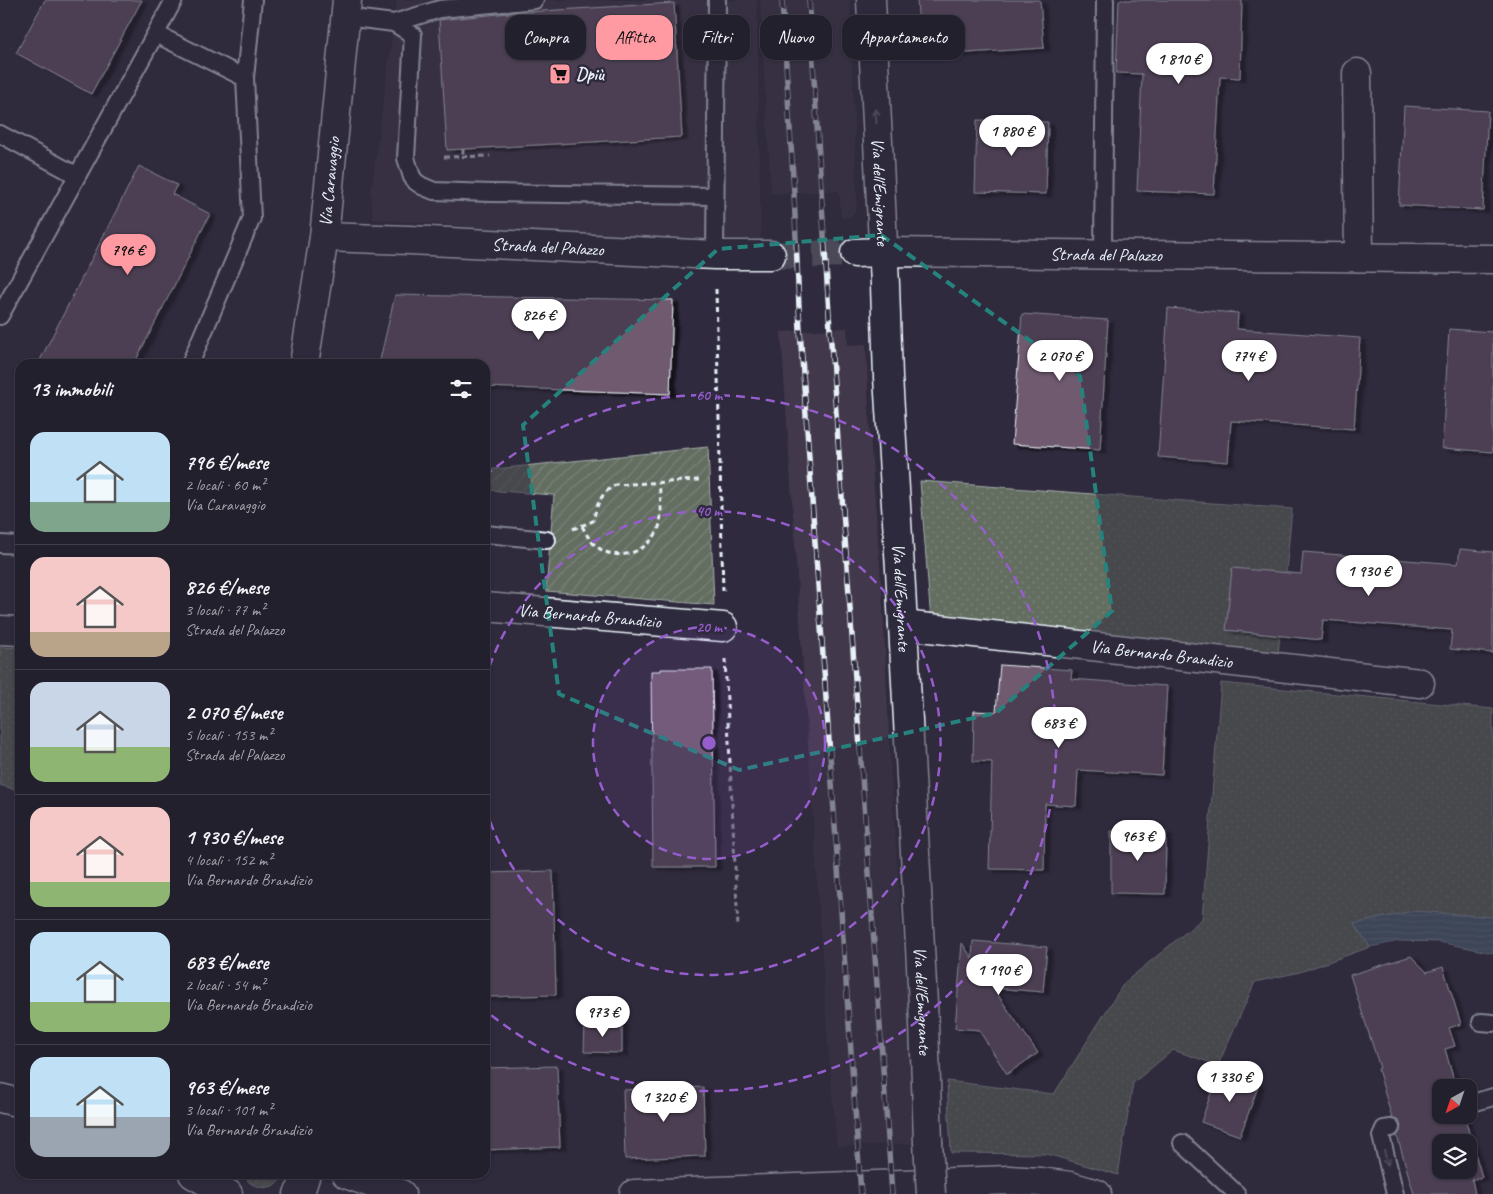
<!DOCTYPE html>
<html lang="it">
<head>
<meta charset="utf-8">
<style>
  :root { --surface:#23202e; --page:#2b2836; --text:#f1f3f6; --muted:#a3a3aa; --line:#403e4a; --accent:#ff9aa2 }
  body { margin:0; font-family:Caveat,sans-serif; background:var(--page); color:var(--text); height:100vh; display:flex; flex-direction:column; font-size:19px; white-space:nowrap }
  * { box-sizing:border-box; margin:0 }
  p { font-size:16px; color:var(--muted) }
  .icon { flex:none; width:28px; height:28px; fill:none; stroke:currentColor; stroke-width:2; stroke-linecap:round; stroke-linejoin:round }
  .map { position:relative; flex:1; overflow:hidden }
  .side { position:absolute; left:15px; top:359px; width:475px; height:820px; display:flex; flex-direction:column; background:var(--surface); border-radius:15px; box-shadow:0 1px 4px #0004,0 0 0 1px var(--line) }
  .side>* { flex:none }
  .top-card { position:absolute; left:505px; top:15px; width:475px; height:45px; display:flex; gap:10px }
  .needle { width:32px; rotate:220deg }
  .controls { position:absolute; left:1432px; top:1079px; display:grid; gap:10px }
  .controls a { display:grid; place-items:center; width:45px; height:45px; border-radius:10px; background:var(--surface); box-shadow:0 1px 4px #0004,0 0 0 1px var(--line); font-size:25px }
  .price { position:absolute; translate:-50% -42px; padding:0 11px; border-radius:18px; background:#fff; color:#222; font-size:16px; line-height:32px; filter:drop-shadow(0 1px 2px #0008) }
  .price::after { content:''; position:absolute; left:50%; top:30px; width:15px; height:11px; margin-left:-8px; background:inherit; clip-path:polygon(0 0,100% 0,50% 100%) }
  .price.active { background:var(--accent); color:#111 }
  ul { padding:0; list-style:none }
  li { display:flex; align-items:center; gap:15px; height:125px; padding:0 15px }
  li+li { border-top:1px solid var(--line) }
  li span { display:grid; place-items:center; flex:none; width:140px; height:100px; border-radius:15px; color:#555 }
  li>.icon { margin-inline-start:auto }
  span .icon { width:60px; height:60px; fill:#fffc; stroke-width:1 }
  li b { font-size:21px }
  h2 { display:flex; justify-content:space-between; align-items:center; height:60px; padding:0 15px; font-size:21px }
  .tag { padding:0 18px; border-radius:15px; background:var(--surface); box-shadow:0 1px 4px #0004,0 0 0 1px var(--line); font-size:18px; line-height:45px }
  .tag.active { background:var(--accent); color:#111 }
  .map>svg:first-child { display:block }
</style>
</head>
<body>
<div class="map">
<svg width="1493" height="1194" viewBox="0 0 1493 1194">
  <defs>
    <pattern id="grass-dots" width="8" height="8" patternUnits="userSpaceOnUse" patternTransform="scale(1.25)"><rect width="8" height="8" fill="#636d61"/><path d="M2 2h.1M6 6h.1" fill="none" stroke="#798278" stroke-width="1.8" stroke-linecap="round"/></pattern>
    <pattern id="garden-furrows" width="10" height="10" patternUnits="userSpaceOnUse" patternTransform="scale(1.25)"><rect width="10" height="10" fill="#636d61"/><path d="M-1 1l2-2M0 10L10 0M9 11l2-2" fill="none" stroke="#798278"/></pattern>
    <pattern id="water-rules" width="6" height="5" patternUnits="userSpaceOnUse" patternTransform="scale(1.25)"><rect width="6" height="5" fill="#4e6777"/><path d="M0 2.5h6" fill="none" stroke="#687d8b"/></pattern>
    <filter id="shadow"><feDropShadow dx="5.5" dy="3" stdDeviation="1" flood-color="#0009"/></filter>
  </defs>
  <rect width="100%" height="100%" fill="#2f2a3d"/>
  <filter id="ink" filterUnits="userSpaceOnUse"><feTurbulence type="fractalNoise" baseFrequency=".02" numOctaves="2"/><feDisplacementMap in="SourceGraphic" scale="10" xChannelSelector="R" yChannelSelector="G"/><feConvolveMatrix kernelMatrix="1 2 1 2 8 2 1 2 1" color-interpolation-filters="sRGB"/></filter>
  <g filter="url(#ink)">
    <g fill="#42384c">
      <path d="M397 0H757L761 245H710L373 219 371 192Z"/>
      <path d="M760 0H850L857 200 856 210 851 217 841 218 839 191 771 194Z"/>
      <path d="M847 328 848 345 866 344 870 435 883 606 891 776 903 949 920 1143 837 1147 827 1033 781 332Z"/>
    </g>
    <g fill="url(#grass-dots)" stroke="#a6afac">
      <path d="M920 481 1292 509 1278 655 931 621Z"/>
      <path d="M0 647 20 648V791L0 785Z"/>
      <path d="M1221 683 1493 709V917L1413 911 1354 924 1370 947 1300 972 1255 982 1218 1065 1173 1050 1133 1083 1118 1175 1047 1154 951 1153 947 1081 1054 1094 1124 983 1202 919Z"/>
    </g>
    <g fill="url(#garden-furrows)" stroke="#a6afac">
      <path d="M708 447 714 605 546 591 554 495 485 490V470Z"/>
      <path d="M243 1174H284C276 1193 251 1191 243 1174Z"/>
    </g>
    <path fill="url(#water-rules)" stroke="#8c9eab" d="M1413 911 1493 917V953L1439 942 1399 941 1370 947 1354 924Z"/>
    <g fill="#705a6f" stroke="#e8f1f8" fill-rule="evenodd" filter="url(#shadow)">
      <path d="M45 0H142L91 94 16 53Z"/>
      <path d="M917 0H1040L1044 48 921 56Z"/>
      <path d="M1119 0H1242L1240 78 1220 77 1214 194 1137 191 1142 74 1116 73Z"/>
      <path d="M674 3 682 137 447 150 439 20 509 13Z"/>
      <path d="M1404 106 1488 111 1483 210 1399 205Z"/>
      <path d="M977 120 1048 122 1046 194 975 192Z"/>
      <path d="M139 166 177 185 172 194 210 214 178 278 134 364H38Z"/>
      <path d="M395 295 673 300 670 394 485 387V364H379Z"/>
      <path d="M1168 308 1238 313 1237 329 1360 338 1354 429 1231 421 1228 462 1158 457Z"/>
      <path d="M1022 314 1108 320 1100 450 1012 444Z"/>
      <path d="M1449 329 1493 332V452L1442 448Z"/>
      <path d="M1460 549 1493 552V653L1450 649 1452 630 1323 620 1321 640 1226 630 1232 568 1301 574 1303 552 1458 564Z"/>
      <path d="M1000 665 1072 670 1071 679 1167 686 1162 775 1078 770 1076 806 1045 804 1044 870 989 869 992 762 973 761 974 711 996 712Z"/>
      <path d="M661 669H712L715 867H653L651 671H661Z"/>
      <path d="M1111 831 1166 832 1165 894 1111 893Z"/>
      <path d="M553 871 556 995 486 997 485 873Z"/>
      <path d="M973 941 1047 947 1043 992 993 988 1038 1053 1007 1074 980 1032V1030L955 1028 962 943 972 958Z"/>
      <path d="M1411 956 1427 972 1443 967 1461 1024 1449 1028 1455 1046 1445 1049 1456 1088H1441V1115H1464L1482 1177 1472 1180 1475 1194H1414L1397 1136 1400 1131 1401 1126 1399 1121 1392 1118 1378 1069 1380 1068 1350 975ZM1441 1142H1469V1170H1441Z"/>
      <path d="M585 1023H622V1053L584 1052Z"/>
      <path d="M557 1066 560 1147 485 1150V1068Z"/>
      <path d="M1219 1070 1259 1084 1240 1136 1201 1122Z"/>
      <path d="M703 1087 705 1156 625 1159 623 1090Z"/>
    </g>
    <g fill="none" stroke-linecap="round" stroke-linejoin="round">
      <path stroke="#4b4859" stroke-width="28" stroke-dasharray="28 14" stroke-linecap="butt" d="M771 255 855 253"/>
      <g stroke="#e8f1f8" stroke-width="20">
        <g id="service">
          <path d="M345 17 394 23 413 35 406 158 412 177 416 182 422 186 434 191 491 193 714 196"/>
          <path d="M394 23 440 9 535 0"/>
          <path d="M156 34 245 78 252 218 190 364"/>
          <path d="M245 78 253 0"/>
          <path d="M0 134 76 175"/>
          <path d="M715 255 717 0"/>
          <path d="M1103 255 1105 0"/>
          <path d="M0 316 174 0"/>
          <path d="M485 534 547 540"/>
          <path d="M0 544 20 545"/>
          <path d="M1481 1022 1493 1023"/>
          <path d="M1469 1104 1493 1097"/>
          <path d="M1391 1128 1384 1129 1381 1136 1395 1194"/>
          <path d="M1182 1143 1237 1194"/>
        </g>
      </g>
      <g stroke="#e8f1f8" stroke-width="31">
        <g id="minor">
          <path id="s1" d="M871 0 885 285 888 377 900 569 924 1023 928 1142"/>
          <path d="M1357 73 1359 257"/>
          <path id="s2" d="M324 237 409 240 715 255H771"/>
          <path id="s3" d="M855 253 883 252 1493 259"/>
          <path id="s4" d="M485 607 723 627"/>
          <path id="s5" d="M903 625 1420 683"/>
          <path d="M0 630 20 631"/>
        </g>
      </g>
      <g stroke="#e8f1f8" stroke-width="31">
        <g id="tertiary">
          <path id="s6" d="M304 364 324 237 347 0"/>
          <path d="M0 1098 20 1103"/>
          <path d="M193 1174 228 1194"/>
          <path d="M346 1174 401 1194"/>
          <path d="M298 1194 301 1190 306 1174"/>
          <path d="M634 1194 1009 1180 1040 1182 1070 1186 1097 1194"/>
        </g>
      </g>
      <g stroke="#e8f1f8" stroke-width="3" stroke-dasharray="5 4" stroke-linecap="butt">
        <path d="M463 149V156"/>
        <path d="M444 157 490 156"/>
        <path d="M716 289 723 593"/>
        <path d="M582 526C586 533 589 540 595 545 614 563 645 554 657 532 664 518 660 497 659 482"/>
        <path d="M573 529 593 521C597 505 600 493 616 485L699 480"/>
        <path d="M725 659 738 928"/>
      </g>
      <use href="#service" stroke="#2f2a3d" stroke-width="16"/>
      <use href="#minor" stroke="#2f2a3d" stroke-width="28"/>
      <use href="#tertiary" stroke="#2f2a3d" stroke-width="28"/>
      <g stroke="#e8f1f8" stroke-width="5.5">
        <g id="rail">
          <path d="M782 0 794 193 800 330 861 1194"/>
          <path d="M809 0 830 329 892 1194"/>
        </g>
      </g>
      <use href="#rail" stroke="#2f2a3d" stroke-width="4" stroke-dasharray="11" stroke-linecap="butt"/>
      <g stroke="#e8f1f8" stroke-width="31" stroke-linecap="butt">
        <path id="minor-bridge" d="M928 1142 931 1194"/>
      </g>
      <use href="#minor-bridge" stroke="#2f2a3d" stroke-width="28"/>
    </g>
    <defs><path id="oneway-shaft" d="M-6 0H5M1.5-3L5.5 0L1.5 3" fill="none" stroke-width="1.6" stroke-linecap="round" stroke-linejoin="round" transform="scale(1.25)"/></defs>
    <g stroke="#70707e">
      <use href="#oneway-shaft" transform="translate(876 116) rotate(-93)"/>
      <use href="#oneway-shaft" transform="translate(1386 1158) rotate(76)"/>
    </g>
  </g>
  <path d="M0 0H1493V1194H0ZM881 235 1080 376 1112 611 996 713 739 770 559 694 523 425 718 249Z" fill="#2f2a3d" fill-opacity=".55" fill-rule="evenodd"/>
  <path fill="none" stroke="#25827c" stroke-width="4" stroke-dasharray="10 6" stroke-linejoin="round" d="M881 235 1080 376 1112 611 996 713 739 770 559 694 523 425 718 249Z"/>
  <circle cx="709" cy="743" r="116" fill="#965dcd" fill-opacity=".12"/>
  <g fill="none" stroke="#965dcd" stroke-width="2.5" stroke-dasharray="9 6">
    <circle cx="709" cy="743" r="116"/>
    <path d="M485 681A232 232 0 1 1 485 805"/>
    <path d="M485 476A348 348 0 1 1 485 1010"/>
  </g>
  <defs>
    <g id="supermarket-square" transform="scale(1.125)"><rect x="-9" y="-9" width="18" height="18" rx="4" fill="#ff9aa2" stroke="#2f2a3d"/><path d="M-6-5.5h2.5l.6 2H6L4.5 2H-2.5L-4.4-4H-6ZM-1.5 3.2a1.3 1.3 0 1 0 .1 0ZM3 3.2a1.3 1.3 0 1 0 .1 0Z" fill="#111"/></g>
  </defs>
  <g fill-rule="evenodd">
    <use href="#supermarket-square" x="560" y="74"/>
  </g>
  <g text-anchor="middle" stroke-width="5" stroke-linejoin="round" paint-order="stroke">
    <g font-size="18" font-weight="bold" fill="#e8f1f8" stroke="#2f2a3d" text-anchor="start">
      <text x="576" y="80">Dpiù</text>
    </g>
    <g font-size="18" fill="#e8f1f8" stroke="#2f2a3d">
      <text dy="6" stroke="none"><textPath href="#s6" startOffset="184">Via Caravaggio</textPath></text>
      <text dy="6" stroke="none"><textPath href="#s1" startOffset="192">Via dell'Emigrante</textPath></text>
      <text dy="6" stroke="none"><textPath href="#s2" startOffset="224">Strada del Palazzo</textPath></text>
      <text dy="6" stroke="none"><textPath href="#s3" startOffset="251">Strada del Palazzo</textPath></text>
      <text dy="6" stroke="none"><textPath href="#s1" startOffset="598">Via dell'Emigrante</textPath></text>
      <text dy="6" stroke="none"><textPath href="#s4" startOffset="105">Via Bernardo Brandizio</textPath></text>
      <text dy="6" stroke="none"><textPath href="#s5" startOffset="260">Via Bernardo Brandizio</textPath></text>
      <text dy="6" stroke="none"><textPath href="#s1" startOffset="1002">Via dell'Emigrante</textPath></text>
    </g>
  </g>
  <circle cx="709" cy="743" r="8" fill="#965dcd" stroke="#2f2a3d" stroke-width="2.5"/>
  <g font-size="15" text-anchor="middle" font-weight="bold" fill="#965dcd" stroke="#2f2a3d" stroke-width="5" stroke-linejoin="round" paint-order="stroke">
    <text x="709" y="400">60 m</text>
    <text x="709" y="516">40 m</text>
    <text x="709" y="632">20 m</text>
  </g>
</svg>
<div class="controls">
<a><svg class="needle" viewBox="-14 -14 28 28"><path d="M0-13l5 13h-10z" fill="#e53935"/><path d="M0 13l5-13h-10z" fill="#a3a3aa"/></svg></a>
<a><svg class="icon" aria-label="layers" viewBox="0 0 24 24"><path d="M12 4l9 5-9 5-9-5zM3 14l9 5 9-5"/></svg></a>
</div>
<b class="price" style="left:1179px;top:85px">1 810 €</b>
<b class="price" style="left:1012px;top:157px">1 880 €</b>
<b class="price active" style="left:128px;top:276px">796 €</b>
<b class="price" style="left:539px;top:341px">826 €</b>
<b class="price" style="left:1060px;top:382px">2 070 €</b>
<b class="price" style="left:1249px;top:382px">774 €</b>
<b class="price" style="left:1369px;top:597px">1 930 €</b>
<b class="price" style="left:1059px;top:749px">683 €</b>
<b class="price" style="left:1138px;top:862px">963 €</b>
<b class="price" style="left:999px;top:996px">1 190 €</b>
<b class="price" style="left:603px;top:1038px">973 €</b>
<b class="price" style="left:1230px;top:1103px">1 330 €</b>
<b class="price" style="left:664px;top:1123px">1 320 €</b>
<div class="top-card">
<a class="tag">Compra</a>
<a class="tag active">Affitta</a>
<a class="tag">Filtri</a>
<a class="tag">Nuovo</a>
<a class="tag">Appartamento</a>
</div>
<section class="side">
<h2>13 immobili<svg class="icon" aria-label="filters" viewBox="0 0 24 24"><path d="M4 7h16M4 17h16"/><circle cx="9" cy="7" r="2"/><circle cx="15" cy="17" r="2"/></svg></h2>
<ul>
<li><span style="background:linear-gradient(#bfe0f5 70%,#7fa58c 0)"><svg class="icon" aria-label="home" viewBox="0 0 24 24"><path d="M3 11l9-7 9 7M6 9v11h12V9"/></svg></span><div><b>796 €/mese</b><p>2 locali · 60 m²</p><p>Via Caravaggio</p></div></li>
<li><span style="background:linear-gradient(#f6c9c9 75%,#b9a48a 0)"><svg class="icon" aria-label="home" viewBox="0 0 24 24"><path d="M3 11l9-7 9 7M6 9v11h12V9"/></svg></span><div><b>826 €/mese</b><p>3 locali · 77 m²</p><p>Strada del Palazzo</p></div></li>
<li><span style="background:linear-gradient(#c9d6e8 65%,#8fb573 0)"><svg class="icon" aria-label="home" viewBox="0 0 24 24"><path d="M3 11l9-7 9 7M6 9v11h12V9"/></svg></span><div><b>2 070 €/mese</b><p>5 locali · 153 m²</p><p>Strada del Palazzo</p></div></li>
<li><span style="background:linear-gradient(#f6c9c9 75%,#8fb573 0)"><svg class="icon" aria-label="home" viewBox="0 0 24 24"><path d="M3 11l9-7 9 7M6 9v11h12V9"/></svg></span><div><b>1 930 €/mese</b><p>4 locali · 152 m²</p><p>Via Bernardo Brandizio</p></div></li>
<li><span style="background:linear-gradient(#bfe0f5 70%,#8fb573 0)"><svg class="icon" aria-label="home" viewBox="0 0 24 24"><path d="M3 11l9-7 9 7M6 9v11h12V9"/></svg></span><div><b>683 €/mese</b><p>2 locali · 54 m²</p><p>Via Bernardo Brandizio</p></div></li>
<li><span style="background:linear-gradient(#bfe0f5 60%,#9aa5b1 0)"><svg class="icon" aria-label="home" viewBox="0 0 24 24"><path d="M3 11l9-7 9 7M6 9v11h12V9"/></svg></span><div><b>963 €/mese</b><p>3 locali · 101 m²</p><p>Via Bernardo Brandizio</p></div></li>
</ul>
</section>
</div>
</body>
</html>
